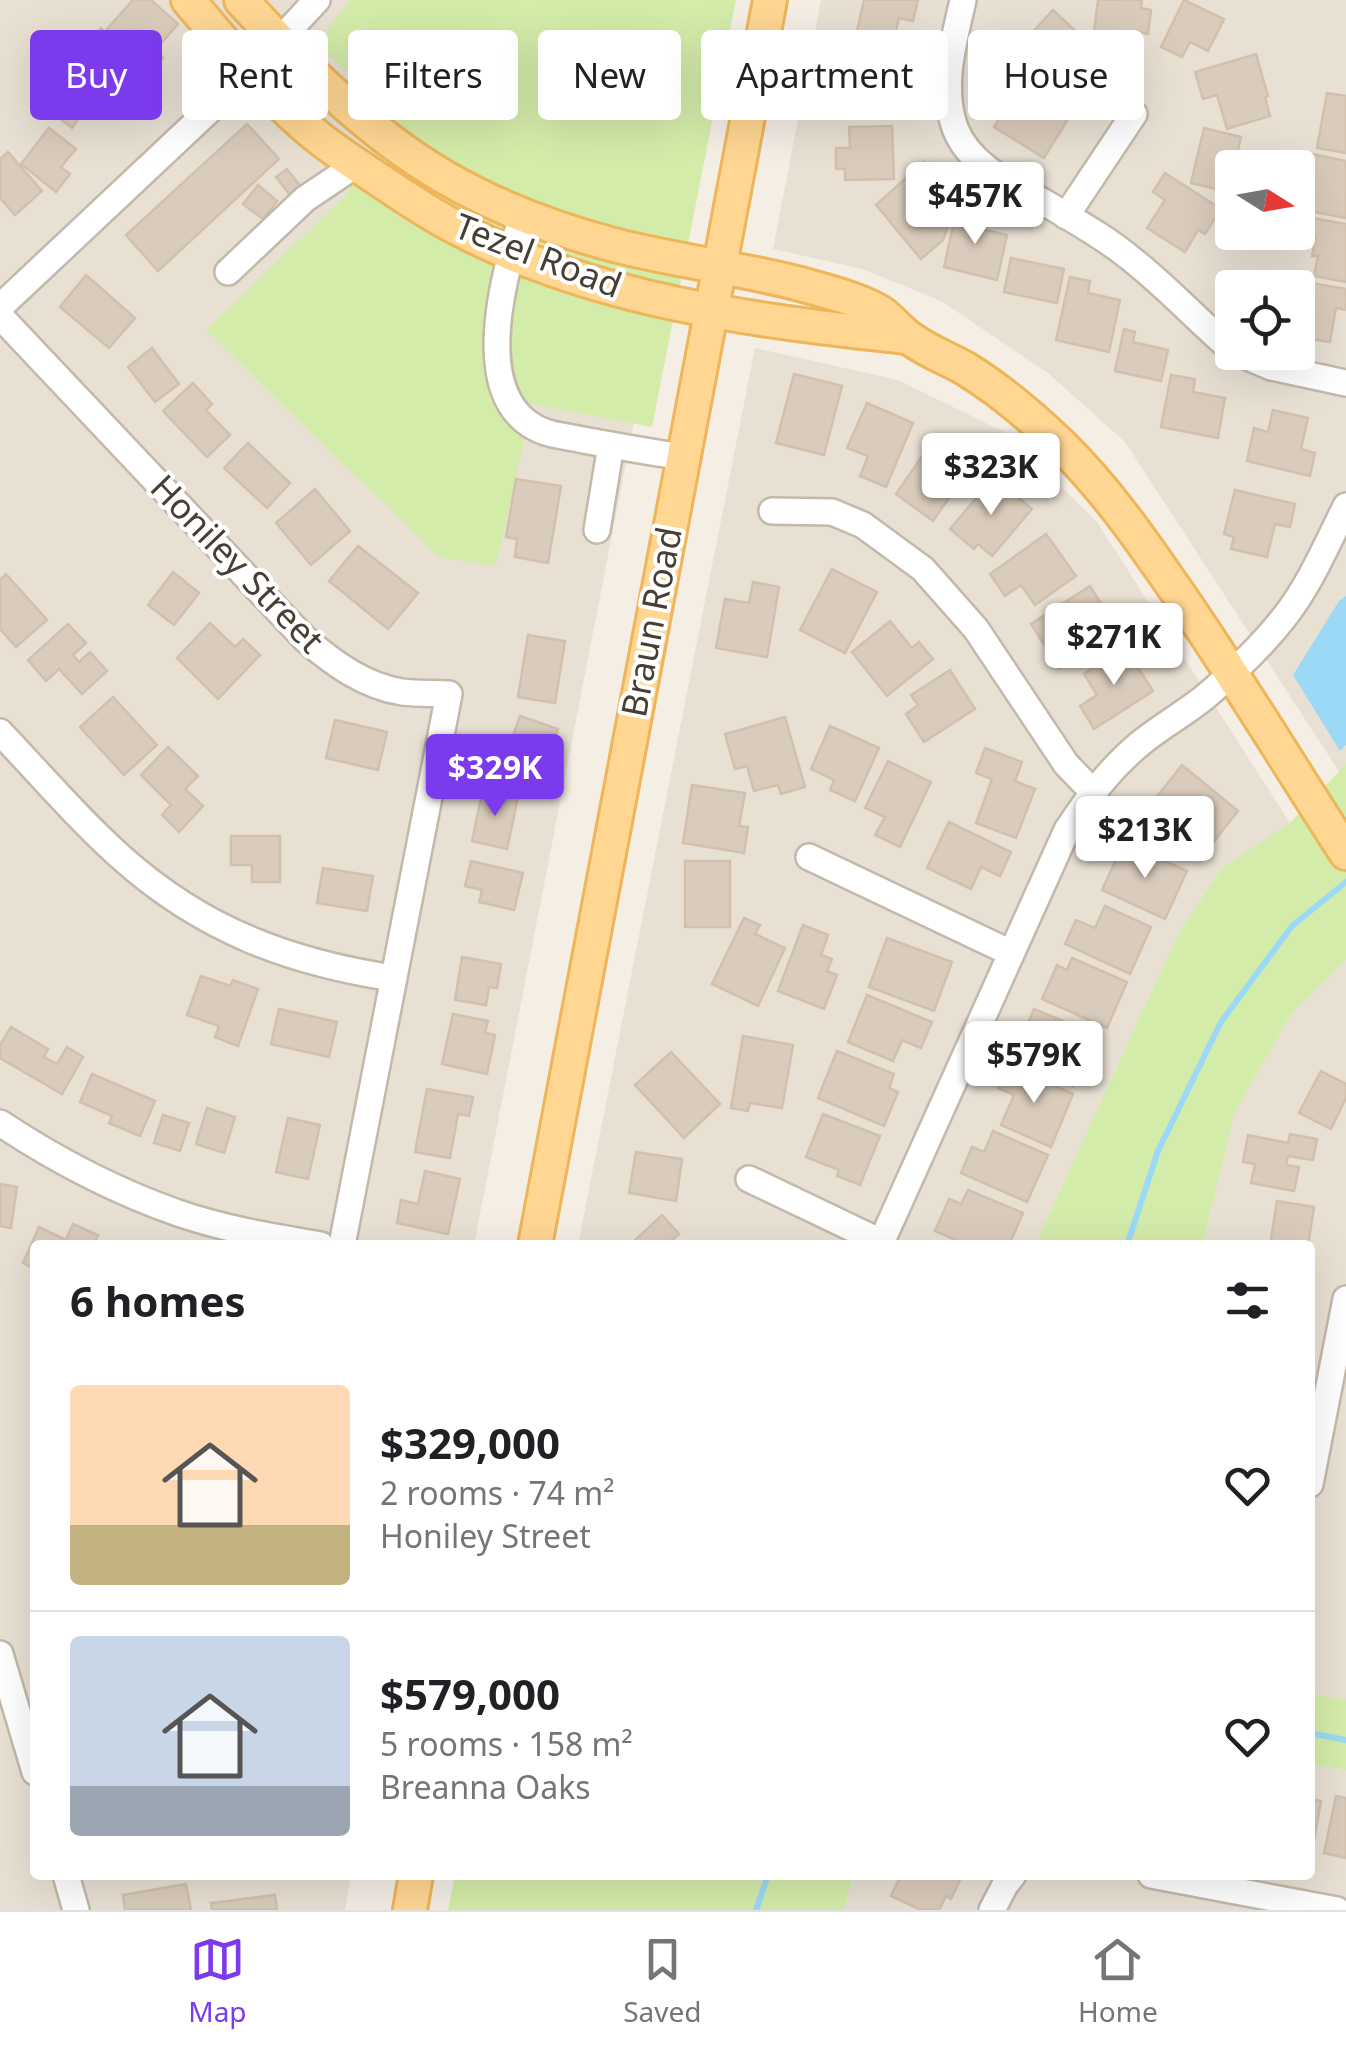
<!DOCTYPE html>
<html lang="en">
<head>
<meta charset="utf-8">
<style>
  :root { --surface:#fff; --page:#f2f2f2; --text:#202124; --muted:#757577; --line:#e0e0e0; --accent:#7c3aed }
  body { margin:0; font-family:"Noto Sans",sans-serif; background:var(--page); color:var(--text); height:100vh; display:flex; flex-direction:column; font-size:38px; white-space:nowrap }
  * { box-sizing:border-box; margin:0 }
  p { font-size:32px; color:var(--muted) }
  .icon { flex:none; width:55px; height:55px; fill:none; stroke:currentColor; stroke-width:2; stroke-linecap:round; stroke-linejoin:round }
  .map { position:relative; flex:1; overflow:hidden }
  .drawer { position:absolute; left:30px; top:1240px; width:1285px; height:640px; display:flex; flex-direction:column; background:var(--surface); border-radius:10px; box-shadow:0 10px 40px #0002 }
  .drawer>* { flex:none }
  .banner { position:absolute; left:30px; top:30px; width:1288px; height:90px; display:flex; gap:20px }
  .needle { width:65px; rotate:101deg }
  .buttons { position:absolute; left:1215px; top:150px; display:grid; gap:20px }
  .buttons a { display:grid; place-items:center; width:100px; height:100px; border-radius:10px; background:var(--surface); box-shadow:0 10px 40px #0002; font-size:50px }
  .price { position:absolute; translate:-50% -85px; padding:0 22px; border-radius:10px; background:#fff; color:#222; font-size:32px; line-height:65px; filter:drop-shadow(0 2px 5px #0008) }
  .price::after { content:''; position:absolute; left:50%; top:60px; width:30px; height:22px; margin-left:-15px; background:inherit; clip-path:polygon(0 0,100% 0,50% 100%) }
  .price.current { background:var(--accent); color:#fff }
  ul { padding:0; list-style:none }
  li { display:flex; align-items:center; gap:30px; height:250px; padding:0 40px }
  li+li { border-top:2px solid var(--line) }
  li span { display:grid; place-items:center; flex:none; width:280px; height:200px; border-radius:10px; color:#555 }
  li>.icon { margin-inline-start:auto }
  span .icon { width:120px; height:120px; fill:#fffc; stroke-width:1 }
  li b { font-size:42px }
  h2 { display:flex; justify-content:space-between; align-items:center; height:120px; padding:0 40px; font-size:42px }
  .pill { padding:0 35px; border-radius:10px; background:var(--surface); box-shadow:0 10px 40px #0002; font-size:35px; line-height:90px }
  .pill.current { background:var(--accent); color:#fff }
  .menu { display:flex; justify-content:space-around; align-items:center; height:140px; border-top:2px solid var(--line); background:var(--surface); font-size:28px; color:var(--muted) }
  .menu a { display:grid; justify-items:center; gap:5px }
  .menu .current { color:var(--accent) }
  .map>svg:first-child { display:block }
</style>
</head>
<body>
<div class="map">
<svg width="1346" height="1910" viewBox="0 0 1346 1910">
  <rect width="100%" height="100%" fill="#f4eee5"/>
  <g fill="#e8e0d3" fill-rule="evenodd">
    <path d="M0 0H716L474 1245H35V1875H351L345 1910H0Z"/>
    <path d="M821 0H1346V764L1340 773 1125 442 1048 373 941 301 862 269 773 249ZM1232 168H1298V232H1232ZM1232 288H1298V352H1232Z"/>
    <path d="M755 348 898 380 1006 433 1097 522 1290 823 1221 869 1178 934 1035 1245H578Z"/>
    <path d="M1346 960V1910H843L854 1875H1310V1245H1203L1234 1114 1291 1014Z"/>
  </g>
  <g fill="#d4ecaa">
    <path d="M350 0H736L652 427 532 404 496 566 439 557 206 330 347 194 390 111 323 50 327 30Z"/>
    <path d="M1346 764V960L1291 1014 1234 1114 1203 1245H1035L1178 934 1221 869 1290 823Z"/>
    <path d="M1310 1694 1346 1700V1770L1310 1764Z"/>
    <path d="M455 1875H854L843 1910H448Z"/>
  </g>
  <path fill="#9cd9f6" d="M1346 596V745L1340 751 1293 675 1339 601Z"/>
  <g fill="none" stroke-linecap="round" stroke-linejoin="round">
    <g stroke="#9cd9f6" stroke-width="6">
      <path d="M1127 1245 1158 1151 1221 1022 1292 926 1346 882"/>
      <path d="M1310 1733 1346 1740"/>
      <path d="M756 1910 768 1875"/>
    </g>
  </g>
  <g fill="#daccbc" stroke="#d2c0ac" stroke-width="2.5">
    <path d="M133 0H151L178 24 155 50 163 58 152 70 107 29Z"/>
    <path d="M864 0H918L913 21 899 18 893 43 856 35Z"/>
    <path d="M1098 0H1142L1141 8 1151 10 1148 34 1138 32 1136 45 1124 43 1125 36 1094 32Z"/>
    <path d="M1184 0 1224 19 1208 51 1190 42 1182 57 1161 47Z"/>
    <path d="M1053 10 1098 52 1082 69 1068 56 1050 76 1019 47Z"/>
    <path d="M101 28 152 80 136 96 120 80 105 95 70 59Z"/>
    <path d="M840 42 905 55 900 78 887 75 881 106 843 98 850 63 836 60Z"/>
    <path d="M1256 54 1268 96 1265 97 1270 116 1227 129 1217 95 1203 99 1195 72Z"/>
    <path d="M62 68 96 94 72 128 37 101Z"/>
    <path d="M1042 88 1075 108 1044 158 994 127 1005 109 1022 119Z"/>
    <path d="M1327 93 1346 96V153L1317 148Z"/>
    <path d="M247 124 279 159 158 271 126 235Z"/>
    <path d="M892 126 894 179 845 180V169H836V148H850L849 127Z"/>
    <path d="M49 128 76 149 61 167 70 174 56 192 21 164Z"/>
    <path d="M1204 128 1241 137 1234 168H1232L1229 192 1191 183Z"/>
    <path d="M8 152 42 191 15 215 0 198V159Z"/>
    <path d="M1312 154 1346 161V218L1304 210Z"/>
    <path d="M924 162 944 184 931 196 950 220 943 240 921 259 876 205Z"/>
    <path d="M287 169 301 187 290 195 276 177Z"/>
    <path d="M1165 173 1221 209 1205 234 1198 230 1185 252 1147 228 1165 200 1153 192Z"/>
    <path d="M258 185 277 201 263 219 243 204Z"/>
    <path d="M957 208 983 214 980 229 1007 235 997 280 944 267Z"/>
    <path d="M1306 217 1346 224V282L1314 276 1318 256H1312L1316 236 1303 234Z"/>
    <path d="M1011 258 1064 269 1057 303 1004 292Z"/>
    <path d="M86 275 135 318 109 348 60 307Z"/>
    <path d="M1070 277 1090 281 1088 293 1120 300 1109 352 1056 340Z"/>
    <path d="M1288 279 1346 289V310L1336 308 1330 342 1298 337V288H1286Z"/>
    <path d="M1124 329 1135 332 1133 342 1168 350 1161 381 1115 371Z"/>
    <path d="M152 348 179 384 155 402 128 367Z"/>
    <path d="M794 374 842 386 824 455 776 443Z"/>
    <path d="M1171 375 1195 379 1193 392 1225 398 1218 438 1161 427Z"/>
    <path d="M193 383 212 404 206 410 230 435 207 457 163 411Z"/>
    <path d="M867 403 913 423 886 487 860 476 868 456 847 448Z"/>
    <path d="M1273 410 1308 418 1301 449 1315 453 1310 476 1247 461 1254 428 1268 432Z"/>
    <path d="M936 436 974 462 933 521 896 494Z"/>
    <path d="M248 443 290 483 267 508 224 468Z"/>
    <path d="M994 477 1032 509 992 556 978 544 974 549 950 529Z"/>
    <path d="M516 479 561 486 548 563 515 557 517 539 506 537Z"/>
    <path d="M315 489 350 531 311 565 276 523Z"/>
    <path d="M1235 490 1295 504 1290 527 1275 524 1267 557 1231 549 1234 537 1224 534Z"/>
    <path d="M1046 534 1076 576 1035 605 1021 585 1005 596 990 574Z"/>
    <path d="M358 546 418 593 388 629 329 581Z"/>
    <path d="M832 569 877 592 845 653 800 630Z"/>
    <path d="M173 572 199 593 174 625 148 605Z"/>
    <path d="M6 574 47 620 16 647 0 629V580Z"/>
    <path d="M753 582 779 587 767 657 716 648 725 599 749 603Z"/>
    <path d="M1090 586 1117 630 1059 668 1031 624Z"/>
    <path d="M890 621 912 648 919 642 933 659 887 696 852 652Z"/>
    <path d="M210 623 235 647 243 639 260 655 218 699 177 658Z"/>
    <path d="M68 624 86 643 73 655 79 662 90 652 107 671 82 694 59 669 46 681 28 660Z"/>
    <path d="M528 635 565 641 555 703 518 697Z"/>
    <path d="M1125 647 1153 691 1094 729 1080 706 1097 695 1084 674Z"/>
    <path d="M950 670 975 709 924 742 906 714 918 705 911 695Z"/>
    <path d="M113 697 157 745 124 775 80 727Z"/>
    <path d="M520 716 558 729 550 751 547 750 537 779 502 767Z"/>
    <path d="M785 717 805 787 781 794 778 785 754 791 747 766 735 769 725 734Z"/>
    <path d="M335 720 387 732 378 770 326 758Z"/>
    <path d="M830 726 879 748 855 801 830 790 834 780 811 769Z"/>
    <path d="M168 747 198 776 185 789 203 806 179 832 162 815 171 805 141 775Z"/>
    <path d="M985 748 1022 762 1015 781 1035 789 1016 838 976 823 992 779 976 773Z"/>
    <path d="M888 761 931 782 900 847 875 835 885 817 865 808Z"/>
    <path d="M1182 765 1238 811 1207 850 1151 804Z"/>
    <path d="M692 785 745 793 739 826 748 827 744 853 683 843Z"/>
    <path d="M483 789 518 797 507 849 472 841Z"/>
    <path d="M949 822 1011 852 1000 876 981 867 971 889 927 868Z"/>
    <path d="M231 836H280V882H252V865H231Z"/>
    <path d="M1124 843 1187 871 1165 919 1102 890Z"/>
    <path d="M471 861 523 873 514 910 479 902 482 890 465 886Z"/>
    <rect x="685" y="861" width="45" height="66"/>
    <path d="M323 868 373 876 367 911 317 903Z"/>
    <path d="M1105 906 1151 927 1130 974 1065 944 1076 920 1095 928Z"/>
    <path d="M744 918 760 925 755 934 785 948 758 1006 712 984Z"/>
    <path d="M803 925 828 935 821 955 832 959 827 971 837 975 824 1009 778 991Z"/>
    <path d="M887 938 952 962 934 1011 869 987Z"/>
    <path d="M462 957 501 964 497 988 489 987 486 1005 455 1000Z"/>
    <path d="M1072 958 1127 982 1107 1028 1042 999 1057 965 1067 970Z"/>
    <path d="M201 976 230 986 233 980 258 989 238 1046 215 1037 219 1026 187 1015Z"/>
    <path d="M867 995 932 1022 921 1048 902 1040 893 1061 848 1042Z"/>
    <path d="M279 1009 337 1022 329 1057 271 1044Z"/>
    <path d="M1034 1009 1094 1034 1073 1086 1019 1064 1032 1033 1025 1031Z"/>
    <path d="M453 1014 488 1021 485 1033 495 1035 487 1074 442 1064Z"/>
    <path d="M11 1027 48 1049 44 1057 57 1064 67 1047 83 1057 62 1094 0 1058V1045Z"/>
    <path d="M743 1036 793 1045 782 1108 750 1103 748 1111 731 1108Z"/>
    <path d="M837 1051 894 1074 889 1088 898 1092 884 1126 818 1098Z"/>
    <path d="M671 1052 720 1104 684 1138 635 1085Z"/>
    <path d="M1008 1066 1073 1094 1051 1147 1001 1125 1014 1095 998 1088Z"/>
    <path d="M1321 1071 1346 1084V1098L1331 1129 1299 1113Z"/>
    <path d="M92 1074 155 1101 140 1136 109 1123 112 1116 80 1102Z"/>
    <path d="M427 1089 473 1097 469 1116 458 1114 450 1158 415 1152Z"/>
    <path d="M207 1108 235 1117 224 1153 196 1144Z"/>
    <path d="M823 1114 880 1136 860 1185 837 1176 839 1170 806 1157Z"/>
    <path d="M163 1115 189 1123 180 1151 154 1143Z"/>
    <path d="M288 1118 320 1125 308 1179 276 1172Z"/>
    <path d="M993 1131 1048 1155 1027 1202 961 1173 972 1147 984 1152Z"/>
    <path d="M1290 1134 1317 1139 1313 1160 1288 1156 1286 1165 1299 1167 1294 1191 1251 1183 1255 1164 1243 1162 1248 1135 1288 1143Z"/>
    <path d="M636 1152 682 1159 676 1201 629 1193Z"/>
    <path d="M425 1171 460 1179 448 1234 397 1223 401 1200 418 1204Z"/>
    <path d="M0 1184 17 1187 11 1228 0 1226Z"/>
    <path d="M968 1190 1023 1213 1009 1245H968L935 1231 949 1199 961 1204Z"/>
    <path d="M1277 1201 1314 1207 1308 1245H1270Z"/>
    <path d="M662 1215 679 1234 667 1245H630Z"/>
    <path d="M73 1224 98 1235 93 1245H35V1269L23 1263 39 1227 66 1240Z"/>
    <path d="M1336 1796 1346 1798V1858L1324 1853Z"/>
    <path d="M1310 1799 1321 1801 1311 1857H1310Z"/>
    <path d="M901 1875H950L960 1880 951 1899 946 1896 939 1910H921L891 1896Z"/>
    <path d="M186 1884 191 1910H125L123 1895Z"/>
    <path d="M275 1895 277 1910H212L211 1903Z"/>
  </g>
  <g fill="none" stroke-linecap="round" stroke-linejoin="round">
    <g stroke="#c3b8aa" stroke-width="30">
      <g id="minor">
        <path d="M963 0C954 41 940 86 955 128 970 167 1013 185 1047 204 1075 221 1105 237 1130 258 1166 286 1197 320 1232 350"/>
        <path d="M523 214C504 272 466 403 545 432 557 436 571 437 583 440 616 446 649 452 683 457"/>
        <path d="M1066 216 1134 114"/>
        <path d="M228 272 305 199 357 164"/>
        <path d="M0 307 250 72 317 0"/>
        <path d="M0 316 305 639C333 663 364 686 402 692 417 694 434 693 449 694L342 1245"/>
        <path d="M1236 352 1271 367 1346 383"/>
        <path d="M772 511 832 512 863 525 923 569 976 629 1066 764 1093 792"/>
        <path d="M597 530 611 445"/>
        <path d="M0 732C40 774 79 820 123 859 203 930 289 962 393 978"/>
        <path d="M809 857 1011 953"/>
        <path d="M0 1123C56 1160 115 1191 178 1213 224 1229 273 1237 321 1245"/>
        <path d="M749 1179 881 1242"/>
        <path d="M880 1245 1067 830C1089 797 1111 767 1142 742 1162 726 1185 713 1205 697 1232 674 1260 648 1282 620 1309 587 1327 544 1346 506"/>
        <path d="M1310 1484 1346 1299"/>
        <path d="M0 1654 35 1772"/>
        <path d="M66 1875 76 1910"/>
        <path d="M1151 1875 1337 1910"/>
        <path d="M992 1910 1005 1885 1013 1875"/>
      </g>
    </g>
    <g stroke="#eeb559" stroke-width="38">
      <g id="major">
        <path d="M188 0C227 46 266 94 313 133 332 149 354 163 375 177 402 195 429 214 459 229 597 301 755 321 907 337"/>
        <path d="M241 0C302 66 368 133 446 178 498 208 557 230 614 245 676 261 739 268 800 284 825 291 855 298 878 311 889 317 897 329 907 336 924 350 947 358 966 369 1000 390 1032 417 1061 445 1108 491 1144 544 1182 599 1239 682 1291 768 1346 853"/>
        <path d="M535 1245 770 0"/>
        <path d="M410 1910 416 1875"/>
      </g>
    </g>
    <use href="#minor" stroke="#fff" stroke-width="25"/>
    <use href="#major" stroke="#ffd793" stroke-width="32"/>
  </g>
  <g text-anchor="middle" stroke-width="8" stroke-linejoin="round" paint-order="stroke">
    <g font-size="35" fill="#473e34" stroke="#fff">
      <text transform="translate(538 256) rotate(21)" y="12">Tezel Road</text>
      <text transform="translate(237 564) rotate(46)" y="12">Honiley Street</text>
      <text transform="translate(652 622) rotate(-79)" y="12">Braun Road</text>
    </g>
  </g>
</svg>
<div class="buttons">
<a><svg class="needle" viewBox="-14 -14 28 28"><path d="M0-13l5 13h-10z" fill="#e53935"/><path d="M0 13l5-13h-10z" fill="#757577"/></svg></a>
<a><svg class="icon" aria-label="locate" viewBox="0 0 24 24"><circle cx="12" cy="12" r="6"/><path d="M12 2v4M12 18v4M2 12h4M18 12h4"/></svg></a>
</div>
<b class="price" style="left:975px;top:247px">$457K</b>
<b class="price" style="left:991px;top:518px">$323K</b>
<b class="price" style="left:1114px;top:688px">$271K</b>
<b class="price current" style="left:495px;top:819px">$329K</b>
<b class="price" style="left:1145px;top:881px">$213K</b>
<b class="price" style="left:1034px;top:1106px">$579K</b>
<div class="banner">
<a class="pill current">Buy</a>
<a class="pill">Rent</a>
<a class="pill">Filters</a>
<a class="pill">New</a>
<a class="pill">Apartment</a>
<a class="pill">House</a>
</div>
<section class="drawer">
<h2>6 homes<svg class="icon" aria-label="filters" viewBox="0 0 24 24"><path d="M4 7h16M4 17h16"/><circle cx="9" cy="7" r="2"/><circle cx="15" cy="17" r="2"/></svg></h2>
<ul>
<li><span style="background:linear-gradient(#ffd9b3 70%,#c2b280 0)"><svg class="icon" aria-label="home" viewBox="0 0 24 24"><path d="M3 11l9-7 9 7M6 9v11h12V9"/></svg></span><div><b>$329,000</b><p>2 rooms · 74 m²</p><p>Honiley Street</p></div><svg class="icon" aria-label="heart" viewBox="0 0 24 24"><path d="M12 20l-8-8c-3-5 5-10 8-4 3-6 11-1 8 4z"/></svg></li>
<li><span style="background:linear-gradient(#c9d6e8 75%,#9aa5b1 0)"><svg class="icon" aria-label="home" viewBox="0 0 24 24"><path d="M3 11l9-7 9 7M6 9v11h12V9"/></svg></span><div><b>$579,000</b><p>5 rooms · 158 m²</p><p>Breanna Oaks</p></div><svg class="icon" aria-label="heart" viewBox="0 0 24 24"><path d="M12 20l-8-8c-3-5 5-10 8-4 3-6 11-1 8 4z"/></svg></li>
</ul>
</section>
</div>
<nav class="menu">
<a class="current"><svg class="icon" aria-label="map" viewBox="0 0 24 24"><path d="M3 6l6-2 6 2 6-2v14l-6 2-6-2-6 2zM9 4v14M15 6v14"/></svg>Map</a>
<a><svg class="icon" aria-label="saved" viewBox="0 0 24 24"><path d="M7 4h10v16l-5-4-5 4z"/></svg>Saved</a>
<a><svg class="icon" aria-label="home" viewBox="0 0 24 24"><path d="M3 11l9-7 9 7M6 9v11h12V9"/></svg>Home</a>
</nav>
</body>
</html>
